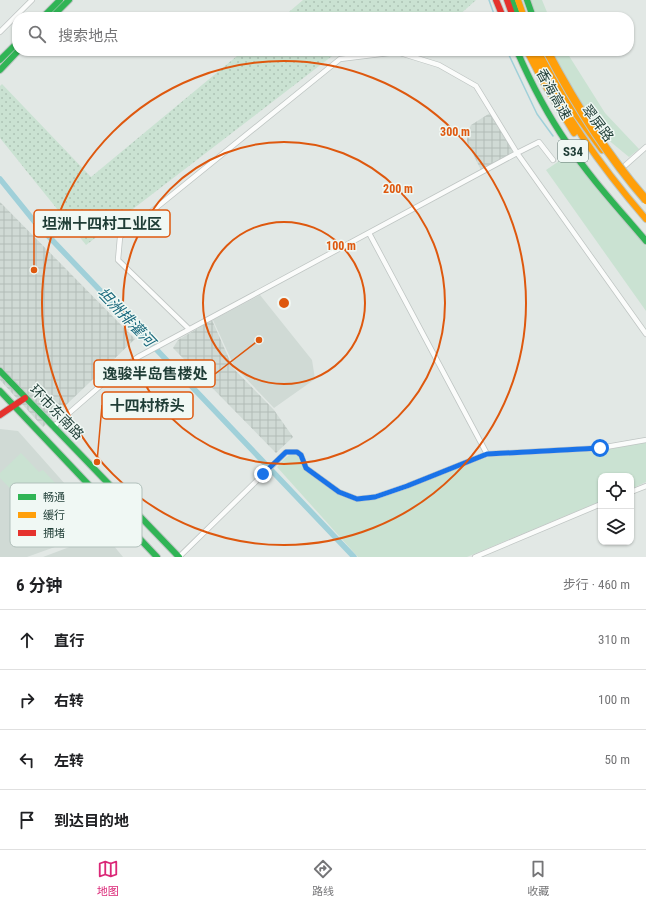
<!DOCTYPE html>
<html lang="zh">
<meta charset="utf-8">
<style>
body{margin:0;font-family:"Roboto Condensed","Noto Sans SC",sans-serif;background:#f2f2f2;color:#202124}
.controls{position:absolute;right:12px;bottom:12px;display:grid;overflow:hidden;border-radius:8px;box-shadow:0 1px 3px #0004}
.controls button{width:36px;height:36px;display:grid;place-items:center;padding:0;border:0;border-bottom:1px solid #e0e0e0;background:#fff;color:#202124;font:20px sans-serif}
.stop{position:absolute;width:12px;height:12px;margin:-9px;border:3px solid #1a73e8;border-radius:50%;background:#fff}
.stop.end{background:#1a73e8;border-color:#fff;box-shadow:0 1px 4px #0008}
.list{margin:0;padding:0;list-style:none}
h2{display:flex;justify-content:space-between;align-items:center;height:52px;margin:0;padding:0 16px;font-size:17px}
h2 small{font-size:13px;font-weight:400;color:#757577}
.list li{display:grid;grid-template-columns:26px 1fr auto;gap:12px;align-items:center;box-sizing:border-box;height:60px;padding:0 16px;border-top:1px solid #e0e0e0}
.list b{display:block;font-size:15px;white-space:nowrap}
.list em{font-size:13px;font-style:normal;color:#757577}
.icon{flex:none;width:22px;height:22px;fill:none;stroke:currentColor;stroke-width:2;stroke-linecap:round;stroke-linejoin:round}
.map{position:relative;flex:none;width:646px;height:557px;overflow:hidden}
.search{position:absolute;background:#fff;box-shadow:0 1px 3px #0004;left:12px;right:12px;top:12px;height:44px;display:flex;align-items:center;gap:10px;box-sizing:border-box;padding:0 14px;border-radius:16px;color:#757577;font-size:15px}
.sheet{height:292px;background:#fff}
nav{display:flex;justify-content:space-around;align-items:center;box-sizing:border-box;height:56px;border-top:1px solid #e0e0e0;background:#fff;font-size:11px;color:#757577}
nav a{display:grid;justify-items:center;gap:2px}
nav .on{color:#db2777}
.map>svg:first-child{display:block}
</style>
<div class="map">
<svg width="646" height="557" viewBox="0 0 646 557">
<defs>
<pattern id="industrial-grid" width="8" height="8" patternUnits="userSpaceOnUse"><rect width="8" height="8" fill="#d0dad5"/><path d="M0 4h8M4 0v8" fill="none" stroke="#b2bcb7"/></pattern>
<pattern id="park-dots" width="8" height="8" patternUnits="userSpaceOnUse"><rect width="8" height="8" fill="#cae2d2"/><path d="M2 2h.1M6 6h.1" fill="none" stroke="#adc3b5" stroke-width="1.8" stroke-linecap="round"/></pattern>
</defs>
<rect width="100%" height="100%" fill="#e2e8e5"/>
<path fill="#d0dad5" d="M260,295L312,360L315,379L274,408L234,366L213,320Z
M0,429L18,431L105,529L27,557H0Z
M104,534L123,557H43Z"/>
<path fill="url(#industrial-grid)" d="M490,113L516,152L481,170L467,142V134L471,125Z
M0,202L135,339L43,427L0,380Z
M212,320L233,368L274,410L293,437L276,453L173,348L178,340Z"/>
<path fill="#cae2d2" d="M525,0H542L549,17H532Z
M546,51H566L605,113L639,149L629,157L584,120Z
M568,155H572L646,246V311L546,170Z
M646,442V482L631,489V476H601V501L467,557H358L277,467C282,462 288,452 296,455C301,457 301,464 304,468C308,473 316,477 321,481C342,496 349,502 375,499L488,457L600,451Z
M21,453L39,472L43,470L97,528L70,544L60,540L0,478V473Z"/>
<path fill="url(#park-dots)" d="M303,0H476L457,17H283Z
M243,51H348L336,53L86,245L0,138V86L2,84L91,177Z"/>
<g fill="none" stroke-linecap="round" stroke-linejoin="round">
<path stroke="#a0d0d9" stroke-width="1.5" d="M489,0L495,17
M507,51L537,114L553,136"/>
<path stroke="#a0d0d9" stroke-width="5.5" d="M0,179L34,221L354,557"/>
<defs>
<path id="street" d="M0,32L32,0
M620,170L646,147
M369,233L487,454
M189,329L118,260L120,237L340,59L397,52L439,65L476,86L517,153L646,334
M53,427L115,373L138,357L517,153L539,142L553,160
M631,492L646,486
M179,557L286,452H297L301,455L306,468L339,492L357,499L375,497L407,486L487,454L600,448L646,440
M475,557L601,504"/>
<path id="fast" d="M512,0L518,17
M527,0L533,17
M43,17L60,0
M52,17L69,0
M517,51C531,83 547,114 567,143C590,178 619,209 646,241
M0,60L17,43
M0,70L18,51
M0,371L179,557
M0,391L157,557"/>
<path id="slow" d="M518,0L524,17
M527,51L542,80L574,133
M532,51C563,113 601,167 646,219
M538,51L567,102L602,150"/>
<path id="jam" d="M496,0L503,17
M507,0L513,17
M0,415L25,398"/>
</defs>
<use href="#street" stroke="#bfc5c3" stroke-width="6"/>
<use href="#fast" stroke="#bec6c3" stroke-width="8"/>
<use href="#slow" stroke="#bec6c3" stroke-width="8"/>
<use href="#jam" stroke="#bec6c3" stroke-width="8"/>
<use href="#street" stroke="#fbfcfb" stroke-width="4.5"/>
<use href="#fast" stroke="#30b455" stroke-width="6"/>
<use href="#slow" stroke="#ff9f0a" stroke-width="6"/>
<use href="#jam" stroke="#e5322d" stroke-width="6"/>
<defs>
<path id="slow-bridge" d="M547,51C575,104 606,154 646,200"/>
</defs>
<use href="#slow-bridge" stroke="#bbc5c2" stroke-width="10" stroke-linecap="butt"/>
<use href="#slow-bridge" stroke="#ff9f0a" stroke-width="8"/>
</g>
<g fill="none" stroke-linecap="round" stroke-linejoin="round">
<path stroke="#1a73e8" stroke-width="5" d="M263,474L286,452H297L301,455L306,468L339,492L357,499L375,497L407,486L487,454L600,448"/>
</g>
<g fill="none" stroke="#de580e" stroke-width="2">
<circle cx="284" cy="303" r="81"/>
<circle cx="284" cy="303" r="161"/>
<circle cx="284" cy="303" r="242"/>
</g>
<g text-anchor="middle" stroke-width="3" stroke-linejoin="round" paint-order="stroke">
<rect fill="#f0f8f4" stroke="#5e756f" stroke-width="1" x="558" y="140" width="30" height="22" rx="3"/>
<g font-size="13" font-weight="bold" fill="#1f3d36">
<text x="573" y="156">S34</text>
</g>
<g font-size="14" fill="#1f3d36" stroke="#f0f8f4">
<text transform="translate(554 94) rotate(61)" y="5">香海高速</text>
<text transform="translate(598 123) rotate(53)" y="5">翠屏路</text>
<text transform="translate(57 412) rotate(46)" y="5">环市东南路</text>
</g>
<g font-size="15" font-style="italic" fill="#17677b" stroke="#f0f8f4">
<text transform="translate(126 317) rotate(46)" y="5">坦洲排灌河</text>
</g>
</g>
<rect x="10" y="483" width="132" height="64" rx="6" fill="#f0f8f4" stroke="#b1c0bb" stroke-width="1"/>
<rect x="18" y="494" width="18" height="6" fill="#30b455"/>
<rect x="18" y="512" width="18" height="6" fill="#ff9f0a"/>
<rect x="18" y="530" width="18" height="6" fill="#e5322d"/>
<g font-size="11" fill="#1f3d36">
<text x="43" y="501">畅通</text>
<text x="43" y="519">缓行</text>
<text x="43" y="537">拥堵</text>
</g>
<circle cx="284" cy="303" r="6" fill="#de580e" stroke="#f0f8f4" stroke-width="2"/>
<g font-size="12" text-anchor="middle" font-weight="bold" fill="#de580e" stroke="#f0f8f4" stroke-width="3" stroke-linejoin="round" paint-order="stroke">
<text x="455" y="136">300 m</text>
<text x="398" y="193">200 m</text>
<text x="341" y="250">100 m</text>
</g>
<path fill="none" stroke="#de580e" stroke-width="1.5" d="M34 270L34 223M259 340L215 374M97 462L102 405"/>
<g fill="#de580e" stroke="#f0f8f4" stroke-width="1.5">
<circle cx="34" cy="270" r="4"/>
<circle cx="259" cy="340" r="4"/>
<circle cx="97" cy="462" r="4"/>
</g>
<g fill="#f0f8f4" stroke="#de580e" stroke-width="1.5">
<rect x="34" y="210" width="136" height="27" rx="4"/>
<rect x="94" y="360" width="121" height="27" rx="4"/>
<rect x="102" y="392" width="91" height="27" rx="4"/>
</g>
<g font-size="15" text-anchor="middle" font-weight="bold" fill="#1f3d36">
<text x="102" y="229">坦洲十四村工业区</text>
<text x="155" y="379">逸骏半岛售楼处</text>
<text x="147" y="411">十四村桥头</text>
</g>
</svg>
<div class="controls">
<button><svg class="icon" aria-label="locate" viewBox="0 0 24 24"><circle cx="12" cy="12" r="6"/><path d="M12 2v4M12 18v4M2 12h4M18 12h4"/></svg></button>
<button><svg class="icon" aria-label="layers" viewBox="0 0 24 24"><path d="M12 4l9 5-9 5-9-5zM3 14l9 5 9-5"/></svg></button>
</div>
<div class="stop" style="left:600px;top:448px"></div>
<div class="stop end" style="left:263px;top:474px"></div>
<div class="search"><svg class="icon" aria-label="search" viewBox="0 0 24 24"><circle cx="10" cy="10" r="6"/><path d="M15 15l6 6"/></svg>搜索地点</div>
</div>
<section class="sheet">
<h2>6 分钟<small>步行 · 460 m</small></h2>
<ul class="list">
<li><svg class="icon" aria-label="ahead" viewBox="0 0 24 24"><path d="M12 20V5M6 11l6-6 6 6"/></svg><div><b>直行</b></div><em>310 m</em></li>
<li><svg class="icon" aria-label="right" viewBox="0 0 24 24"><path d="M7 20v-9h11M14 6l5 5-5 5"/></svg><div><b>右转</b></div><em>100 m</em></li>
<li><svg class="icon" aria-label="left" viewBox="0 0 24 24"><path d="M17 20v-9H6M10 6l-5 5 5 5"/></svg><div><b>左转</b></div><em>50 m</em></li>
<li><svg class="icon" aria-label="arrive" viewBox="0 0 24 24"><path d="M6 21V4h12l-3 4 3 4H6"/></svg><div><b>到达目的地</b></div></li>
</ul>
</section>
<nav>
<a class="on"><svg class="icon" aria-label="map" viewBox="0 0 24 24"><path d="M3 6l6-2 6 2 6-2v14l-6 2-6-2-6 2zM9 4v14M15 6v14"/></svg>地图</a>
<a><svg class="icon" aria-label="directions" viewBox="0 0 24 24"><path d="M12 3l9 9-9 9-9-9zM9 14v-3h6M13 9l2 2-2 2"/></svg>路线</a>
<a><svg class="icon" aria-label="saved" viewBox="0 0 24 24"><path d="M7 4h10v16l-5-4-5 4z"/></svg>收藏</a>
</nav>
